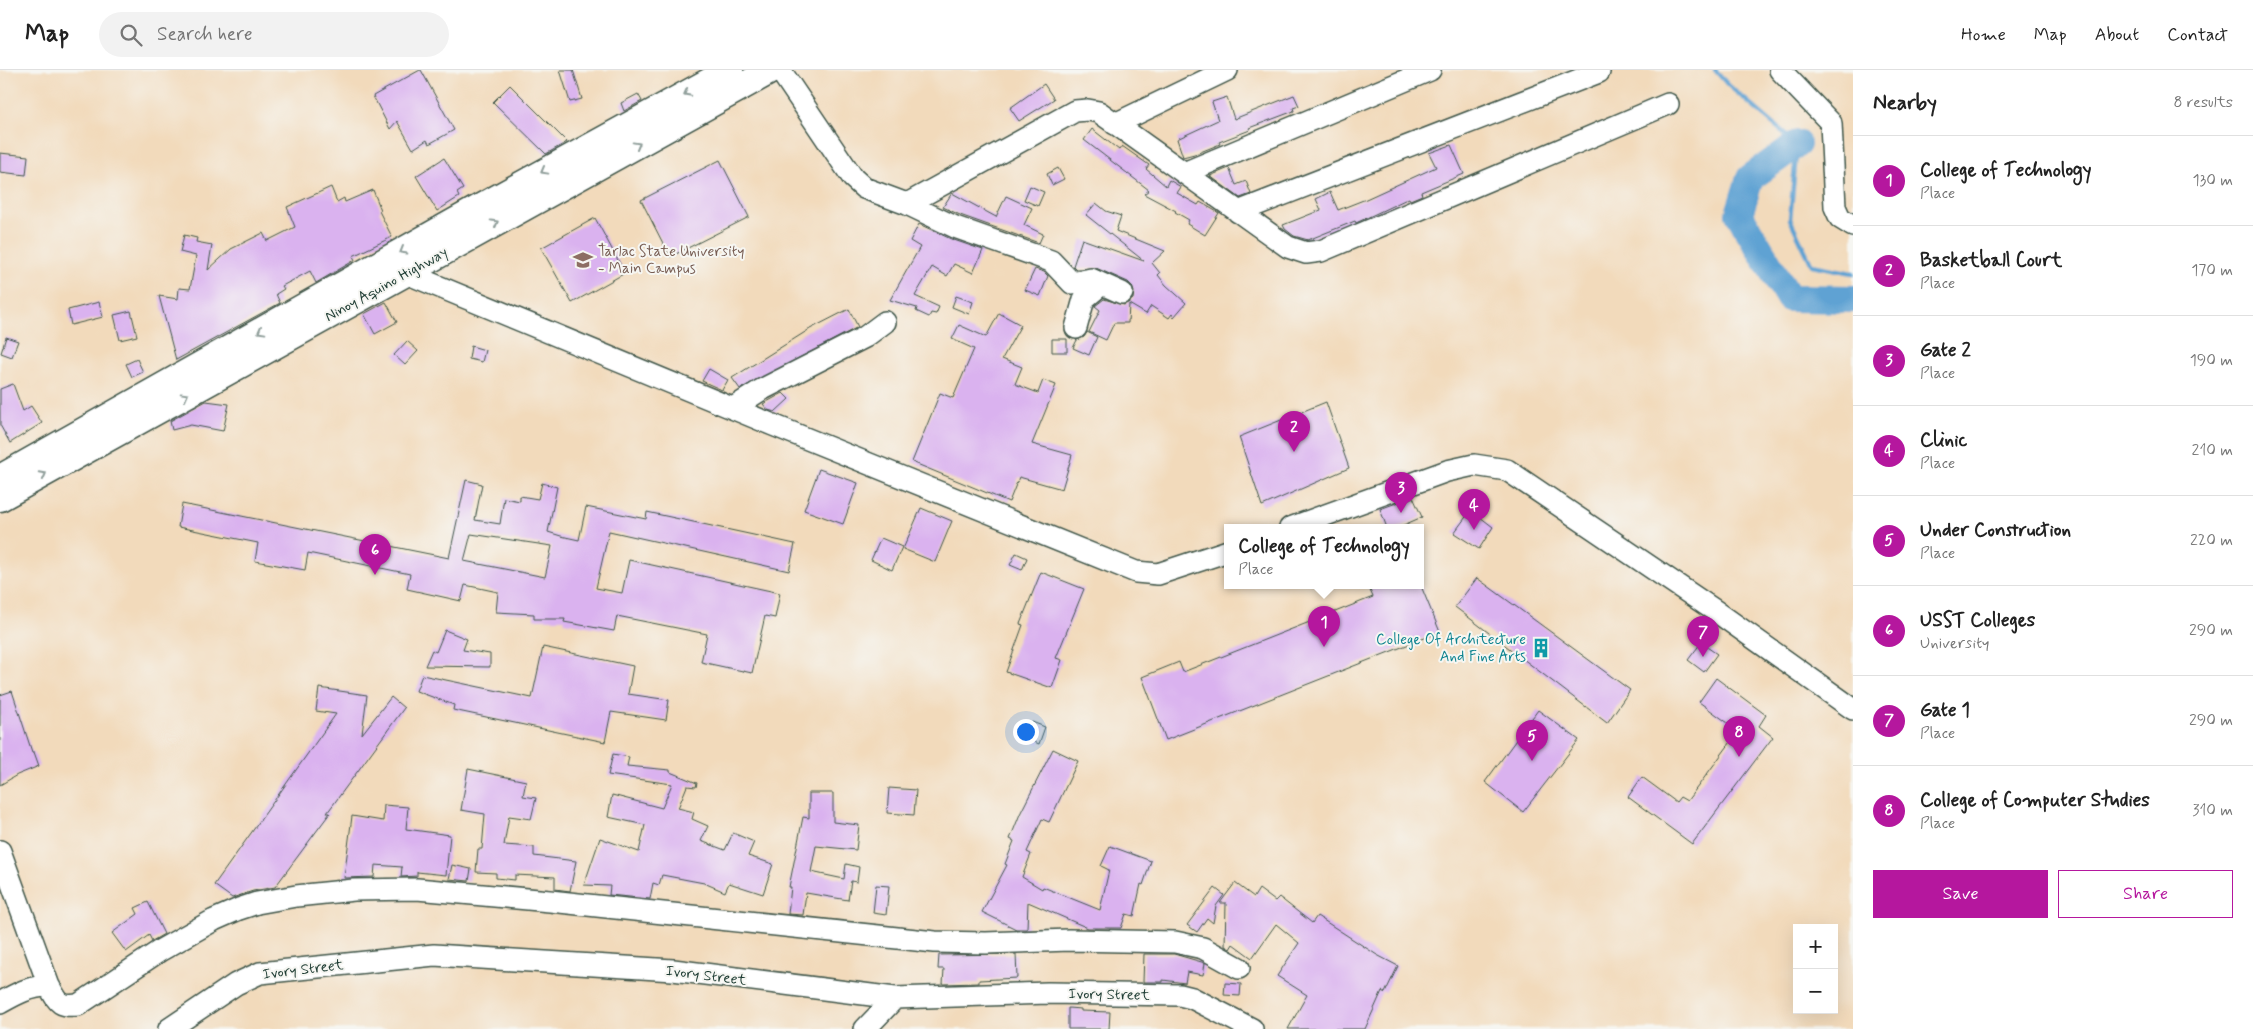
<!DOCTYPE html>
<meta charset="utf-8">
<style>
body{margin:0;font-family:Mynerve,sans-serif;background:#f2f2f2;color:#222}
.controls{position:absolute;right:15px;bottom:15px;display:grid;overflow:hidden;border-radius:0px;box-shadow:0 5px 20px #0002}
.controls button{width:45px;height:45px;display:grid;place-items:center;padding:0;border:0;border-bottom:1px solid #e0e0e0;background:#fff;color:#222;font:25px sans-serif}
.you{position:absolute;left:1025px;top:661px;width:18px;height:18px;margin:-12px;border:4px solid #fff;border-radius:50%;background:#1a73e8;box-shadow:0 0 0 8px #1a73e833}
.badge{display:grid;place-items:center;width:32px;height:32px;border-radius:50%;background:#b5179e;color:#fff;font-size:16px;font-weight:700}
.pin{position:absolute;translate:-50% -41px;filter:drop-shadow(0 1px 2px #0008)}
.pin::after{content:'';position:absolute;top:26px;width:18px;height:15px;background:inherit;clip-path:polygon(0 0,100% 0,50% 100%)}
.popup{position:absolute;left:1224px;top:454px;width:200px;height:65px;box-sizing:border-box;display:grid;place-content:center;border-radius:0px;background:#fff;filter:drop-shadow(0 1px 4px #0005);font-size:16px;white-space:nowrap;color:#767676}
.popup b{font-size:19px;color:#222}
.popup::after{content:'';position:absolute;left:50%;top:100%;margin-left:-10px;border:10px solid transparent;border-top-color:#fff}
.list{margin:0;padding:0;list-style:none}
h2{display:flex;justify-content:space-between;align-items:center;height:65px;margin:0;padding:0 20px;font-size:21px}
h2 small{font-size:16px;font-weight:400;color:#767676}
.list li{display:grid;grid-template-columns:32px 1fr auto;gap:15px;align-items:center;box-sizing:border-box;height:90px;padding:0 20px;border-top:1px solid #e0e0e0}
.list b{display:block;font-size:19px;white-space:nowrap}
.list p{margin:0;font-size:16px;white-space:nowrap;color:#767676}
.list em{font-size:16px;font-style:normal;color:#767676}
.actions{display:flex;gap:10px;padding:15px 20px}
.actions a{flex:1;padding:11px 0;border:1px solid #b5179e;border-radius:0px;text-align:center;font-size:18px;color:#b5179e}
.actions .main{background:#b5179e;color:#fff}
.icon{flex:none;width:28px;height:28px;fill:none;stroke:currentColor;stroke-width:2;stroke-linecap:round;stroke-linejoin:round}
.map{position:relative;flex:none;width:1853px;height:959px;overflow:hidden}
header{display:flex;align-items:center;gap:30px;box-sizing:border-box;height:70px;padding:0 25px;background:#fff;border-bottom:1px solid #e0e0e0}
header strong{font-size:24px}
nav{display:flex;gap:28px;margin-inline-start:auto;font-size:18px}
.search{width:350px;height:45px;background:#f2f2f2;display:flex;align-items:center;gap:12px;box-sizing:border-box;padding:0 18px;border-radius:28px;color:#767676;font-size:19px}
main{display:flex}
aside{flex:1;background:#fff}
.map>svg:first-child{display:block}
</style>
<header>
<strong>Map</strong>
<div class="search"><svg class="icon" aria-label="search" viewBox="0 0 24 24"><circle cx="10" cy="10" r="6"/><path d="M15 15l6 6"/></svg>Search here</div>
<nav><a>Home</a><a>Map</a><a>About</a><a>Contact</a></nav>
</header>
<main>
<div class="map">
<svg width="1853" height="959" viewBox="0 0 1853 959">
<rect width="100%" height="100%" fill="#f6f6f2"/>
<filter id="ink" filterUnits="userSpaceOnUse"><feTurbulence type="fractalNoise" baseFrequency=".02" numOctaves="2"/><feDisplacementMap in="SourceGraphic" scale="10" xChannelSelector="R" yChannelSelector="G"/><feConvolveMatrix kernelMatrix="1 2 1 2 8 2 1 2 1" color-interpolation-filters="sRGB"/></filter>
<filter id="wash" filterUnits="userSpaceOnUse"><feTurbulence type="fractalNoise" baseFrequency=".0096" numOctaves="4" result="noise"/><feDisplacementMap in="SourceGraphic" scale="20" xChannelSelector="R" yChannelSelector="G"/><feGaussianBlur stdDeviation="1.12" result="paint"/><feColorMatrix in="noise" values="0 0 0 0 0 0 0 0 0 0 0 0 0 0 0 0 0 1.4 0 .05"/><feComposite in="paint" operator="in"/></filter>
<g filter="url(#wash)">
<rect width="100%" height="100%" fill="#f2dabb"/>
<g fill="none" stroke-linecap="round" stroke-linejoin="round">
<path stroke="#5fa2d3" stroke-width="4.5" d="M1715,0L1728,15L1797,74L1790,149L1812,195L1853,203"/>
<path stroke="#5fa2d3" stroke-width="28" d="M1797,74L1750,108L1739,144L1789,228L1853,229"/>
</g>
<g id="blocks">
<path fill="#dab2ef" fill-rule="evenodd" d="M420,0H421L454,60L429,74L427,70L413,79L397,51L390,59L373,26Z
M560,0H573L582,29L570,32Z
M1044,14L1054,29L1019,51L1010,38Z
M510,15L567,72L546,84L493,32Z
M638,24L642,31L624,41L621,33Z
M1294,25L1299,36L1293,38L1294,41L1249,58L1250,60L1219,72L1220,74L1198,83L1183,87L1177,69L1218,50L1212,32L1227,27L1234,49Z
M1092,59L1119,80L1122,76L1149,95L1146,99L1166,116L1169,110L1181,117L1177,123L1198,135L1200,132L1219,143L1205,165L1187,154L1189,150L1175,142L1176,141L1144,124L1149,120L1084,70Z
M1451,75L1464,104L1421,122L1422,125L1410,130L1409,128L1356,153L1355,151L1308,170L1294,166L1285,159L1283,155L1321,140L1316,129L1330,122L1338,140L1366,129L1436,97L1429,83Z
M0,83L28,86L26,105L0,102Z
M444,88L463,119L457,123L459,127L437,141L416,106Z
M720,90L749,147L670,187L641,130Z
M1058,98L1064,109L1052,115L1047,104Z
M1229,98L1236,115L1246,111L1251,124L1240,128L1210,106Z
M1030,116L1044,122L1038,136L1024,130Z
M331,117L337,132L344,128L345,132L373,120L381,140L379,141L392,167L353,186L355,190L316,213L310,201L282,216L284,219L276,224L280,233L176,290L159,226L178,229L179,218L190,219L196,186L180,182L184,165L197,168L196,172L212,175L208,200L231,179L263,163L267,171L295,157L287,137Z
M952,123L996,147L1006,126L1032,138L1024,155L1043,164L1039,173L960,145L943,137Z
M1096,133L1106,141L1121,146L1116,161L1165,181L1152,193L1160,203L1158,205L1166,215L1186,233L1174,247L1172,244L1169,248L1151,236L1146,244L1129,234L1128,253H1114L1106,270L1089,262L1100,240L1095,236L1104,229L1124,235L1133,229L1134,222L1132,216L1128,212L1096,198L1076,199L1073,196L1082,169L1144,191L1086,145Z
M595,148L625,203L572,233L541,178Z
M919,154L951,169L983,180L973,203L954,194L947,206L932,197L915,226L939,237L936,244L931,243L929,247L916,241L917,238L890,230L920,177L910,171Z
M1035,199L1044,202L1048,206L1040,226L1025,220Z
M956,226L973,232L969,244L952,237Z
M99,232L103,247L71,255L68,240Z
M386,232L397,252L375,264L364,244Z
M849,239L858,257L740,319L732,308L810,259Z
M131,241L137,266L120,270L114,245Z
M999,243L1021,255L1002,289L1022,297L1015,314L1038,323L1043,310L1056,315L1032,374L1072,385L1062,419L1019,407L1009,432L912,392L940,323L953,328L974,279L952,269L959,255L986,267Z
M1087,262L1097,267L1089,285L1073,278L1077,270L1084,267Z
M6,267L18,271L12,287L1,283Z
M1052,269H1067V282H1052Z
M407,271L418,281L405,295L394,285Z
M471,276L485,280L482,292L469,289Z
M137,289L143,302L132,307L126,294Z
M709,299L728,310L722,320L702,311Z
M13,314L23,341L31,336L42,353L10,373L0,355V319Z
M783,323L789,329L775,342L768,340L763,334Z
M206,331L229,334L223,361L191,355L172,360L170,351Z
M1326,332L1349,398L1262,436L1239,367Z
M819,399L858,413L843,454L804,440Z
M466,410L482,414L475,450L500,454L504,428L520,431V426L538,429L542,413L557,417L548,462L561,466L579,470L586,437L646,449L647,442L795,474L789,501L609,461L596,518L622,523L629,490L780,523L775,548L765,546L752,603L701,592L707,564L617,546L614,561L564,552L565,549H534V544L496,542L498,522L465,515L461,531L407,519L410,504L308,483L305,500L255,491L258,473L178,457L182,434L449,488ZM471,464L552,476L545,507L464,491Z
M1413,427L1422,447L1397,458H1387L1380,439Z
M921,438L952,451L935,492L903,479Z
M1471,440L1493,457L1479,479L1454,463Z
M881,468L902,477L892,500L871,490Z
M1016,483L1027,488L1022,500L1010,495Z
M1041,502L1084,519L1056,588L1062,590L1052,618L1006,602L1023,555L1020,554Z
M1477,508L1630,620L1607,653L1455,537Z
M1368,516H1421L1440,562L1166,670L1142,607L1179,592L1183,602L1373,527Z
M445,560L467,569L463,580L490,584V597L425,596L432,580L436,582Z
M1701,573L1717,584L1704,602L1688,590Z
M543,577L633,596L628,624L669,630L666,650L611,642L605,672L453,640L454,635L416,621L422,605L532,628Z
M1716,608L1766,645L1759,656L1773,667L1692,774L1628,727L1642,707L1676,732L1680,727L1687,731L1739,661L1699,632Z
M319,618L367,625L362,664L391,627L404,638L327,743H330L275,817L253,821L232,828L214,815L336,644L316,641Z
M12,621L32,682H34L39,696L17,705L0,715V625Z
M1538,640L1579,670L1523,742L1485,712Z
M1032,652L1045,657L1039,674L1025,668Z
M1053,679L1078,691L1049,752L1042,749L1027,782L1031,784L1022,807L1042,819L1043,817L1100,840L1109,800L1101,796L1110,776L1151,791L1143,815L1141,814L1134,846L1126,844L1121,858H1088L1028,832L1027,859H1016L982,842L1007,795L1005,794L1014,771L1010,769L1020,744Z
M613,684L629,687L627,696L670,700V702L697,713L696,717L687,716L678,738L694,742L692,749L708,756L701,771L725,780L733,763L754,772L748,786L773,794L763,824L729,813L725,822L704,813L662,805L659,815L653,813L650,829L609,825L610,816L584,815L600,768L639,782L645,755L608,747L612,725L662,738L672,714L608,705Z
M468,699L526,711L523,726L536,728L531,749L509,746L504,775L534,777V786L576,791L570,821L555,819V807L515,805V810L496,808V803L476,802L478,779H482L485,744L461,740Z
M889,718L916,720L914,745L887,743Z
M809,723H833V752L859,755L856,780L816,776L811,802L844,809L846,794L859,797L857,812L851,811L848,830L806,823L803,845L788,844L791,817H789L803,747L809,748Z
M384,735L408,737L406,759L450,765L446,805L417,802V806L401,807L402,797L375,795L374,807L344,808L352,746L383,751Z
M452,795L471,799L469,811L449,809Z
M1235,813L1254,827L1259,819L1275,831L1279,827L1312,853L1317,846L1377,885L1398,896L1385,923L1382,921L1365,959H1288L1307,925L1277,906L1299,873L1276,854L1252,888L1233,874L1230,879L1225,876L1226,833H1220Z
M876,815L889,816L886,845L873,843Z
M1215,818L1224,825L1216,836L1213,853L1207,848L1197,862L1187,855Z
M148,832L164,864L152,871L149,865L126,882L112,863L138,844L135,838Z
M1016,884L1017,908L979,910V913L943,914L944,899H938L939,885Z
M1144,884H1174L1205,893L1203,905L1187,902L1185,913L1163,910V912H1143Z
M1225,913L1241,914L1240,926L1224,925Z
M1068,938L1081,939V941L1110,942L1109,959H1068Z"/>
</g>
</g>
<g filter="url(#ink)">
<use href="#blocks" fill-opacity="0" stroke="#3f5548" stroke-width="1"/>
<g fill="none" stroke-linecap="round" stroke-linejoin="round">
<defs>
<path id="minor" d="M780,0L853,108L864,118L907,134L955,157L1051,191L1072,213L1091,209L1122,223
M1780,0L1831,53L1835,137L1840,148L1853,156
M1115,54L1227,0
M1184,103L1430,0
M907,134L1075,41L1088,40L1099,42L1288,177L1306,183L1321,181L1668,34
M1238,142L1599,2
M406,203L773,355L1136,502L1158,504L1228,481
M1076,258L1084,229L1102,214
M733,338L761,320L865,267L885,252
M1290,458L1447,401L1474,395L1507,400L1717,542L1853,639
M0,781L49,916C58,932 59,937 78,935L161,880L214,850L239,839L257,833L296,826L354,820L417,819L550,831L935,872L986,873L1069,870L1175,872L1203,878L1239,898
M0,933C16,924 30,916 49,916
M169,959L236,914L260,903L434,885L673,900L895,928L1048,923L1180,925L1192,928L1252,959
M865,959L895,928"/>
<path id="major" d="M0,408L477,139L730,0
M0,428L772,0"/>
</defs>
<use href="#minor" stroke="#3f5548" stroke-width="24"/>
<use href="#major" stroke="#3f5548" stroke-width="29"/>
<use href="#minor" stroke="#fff" stroke-width="21"/>
<use href="#major" stroke="#fff" stroke-width="26"/>
</g>
<defs><path id="oneway-chevron" d="M-2-3.5L2.5 0L-2 3.5" fill="none" stroke-width="1.6" stroke-linecap="round" stroke-linejoin="round" transform="scale(1.25)"/></defs>
<g stroke="#8f9e9a">
<use href="#oneway-chevron" transform="translate(687 23) rotate(152)"/>
<use href="#oneway-chevron" transform="translate(637 75) rotate(-29)"/>
<use href="#oneway-chevron" transform="translate(544 101) rotate(151)"/>
<use href="#oneway-chevron" transform="translate(495 153) rotate(-29)"/>
<use href="#oneway-chevron" transform="translate(403 181) rotate(150)"/>
<use href="#oneway-chevron" transform="translate(261 261) rotate(151)"/>
<use href="#oneway-chevron" transform="translate(185 326) rotate(-29)"/>
<use href="#oneway-chevron" transform="translate(43 405) rotate(-28)"/>
</g>
</g>
<defs>
<symbol id="university-bare" viewBox="-9 -9 18 18"><path d="M0-5L7-2L0 1L-7-2ZM-4 1L0 2.5L4 1V4Q0 6-4 4Z" fill="#8d6e63" stroke="#f6f6f2" stroke-width="2.5" paint-order="stroke"/></symbol>
<symbol id="building-bare" viewBox="-9 -9 18 18"><path d="M-4-6H4V6H1V3H-1V6H-4ZM-2.5-4.3h1.7v1.8h-1.7ZM.8-4.3h1.7v1.8H.8ZM-2.5-1h1.7V.8h-1.7ZM.8-1h1.7V.8H.8Z" fill="#0f9aa8" stroke="#f6f6f2" stroke-width="2.5" paint-order="stroke"/></symbol>
</defs>
<g fill-rule="evenodd">
<use href="#university-bare" x="569" y="176" width="28" height="28"/>
<use href="#building-bare" x="1527" y="564" width="28" height="28"/>
</g>
<g text-anchor="middle" stroke-width="4" stroke-linejoin="round" paint-order="stroke">
<g font-size="15" fill="#785e54" stroke="#f6f6f2" text-anchor="start">
<text x="598" y="186">Tarlac State University<tspan x="598" dy="17">- Main Campus</tspan></text>
</g>
<g font-size="15" fill="#1f3d34" stroke="#f6f6f2">
<text transform="translate(386 214) rotate(-29)" y="5">Ninoy Aquino Highway</text>
<text transform="translate(303 899) rotate(-7)" y="5">Ivory Street</text>
<text transform="translate(706 905) rotate(7)" y="5">Ivory Street</text>
<text transform="translate(1109 924) rotate(1)" y="5">Ivory Street</text>
</g>
<g font-size="15" fill="#0d838f" stroke="#f6f6f2" text-anchor="end">
<text x="1526" y="574">College Of Architecture<tspan x="1526" dy="17">And Fine Arts</tspan></text>
</g>
</g>
</svg>
<div class="controls">
<button>+</button>
<button>−</button>
</div>
<div class="you"></div>
<div class="pin badge" style="left:1324px;top:577px">1</div>
<div class="popup"><b>College of Technology</b>Place</div>
<div class="pin badge" style="left:1294px;top:382px">2</div>
<div class="pin badge" style="left:1401px;top:443px">3</div>
<div class="pin badge" style="left:1474px;top:460px">4</div>
<div class="pin badge" style="left:1532px;top:691px">5</div>
<div class="pin badge" style="left:375px;top:505px">6</div>
<div class="pin badge" style="left:1703px;top:587px">7</div>
<div class="pin badge" style="left:1739px;top:687px">8</div>
</div>
<aside>
<h2>Nearby<small>8 results</small></h2>
<ul class="list">
<li><span class="badge">1</span><div><b>College of Technology</b><p>Place</p></div><em>130 m</em></li>
<li><span class="badge">2</span><div><b>Basketball Court</b><p>Place</p></div><em>170 m</em></li>
<li><span class="badge">3</span><div><b>Gate 2</b><p>Place</p></div><em>190 m</em></li>
<li><span class="badge">4</span><div><b>Clinic</b><p>Place</p></div><em>210 m</em></li>
<li><span class="badge">5</span><div><b>Under Construction</b><p>Place</p></div><em>220 m</em></li>
<li><span class="badge">6</span><div><b>USST Colleges</b><p>University</p></div><em>290 m</em></li>
<li><span class="badge">7</span><div><b>Gate 1</b><p>Place</p></div><em>290 m</em></li>
<li><span class="badge">8</span><div><b>College of Computer Studies</b><p>Place</p></div><em>310 m</em></li>
</ul>
<div class="actions"><a class="main">Save</a><a>Share</a></div>
</aside>
</main>
